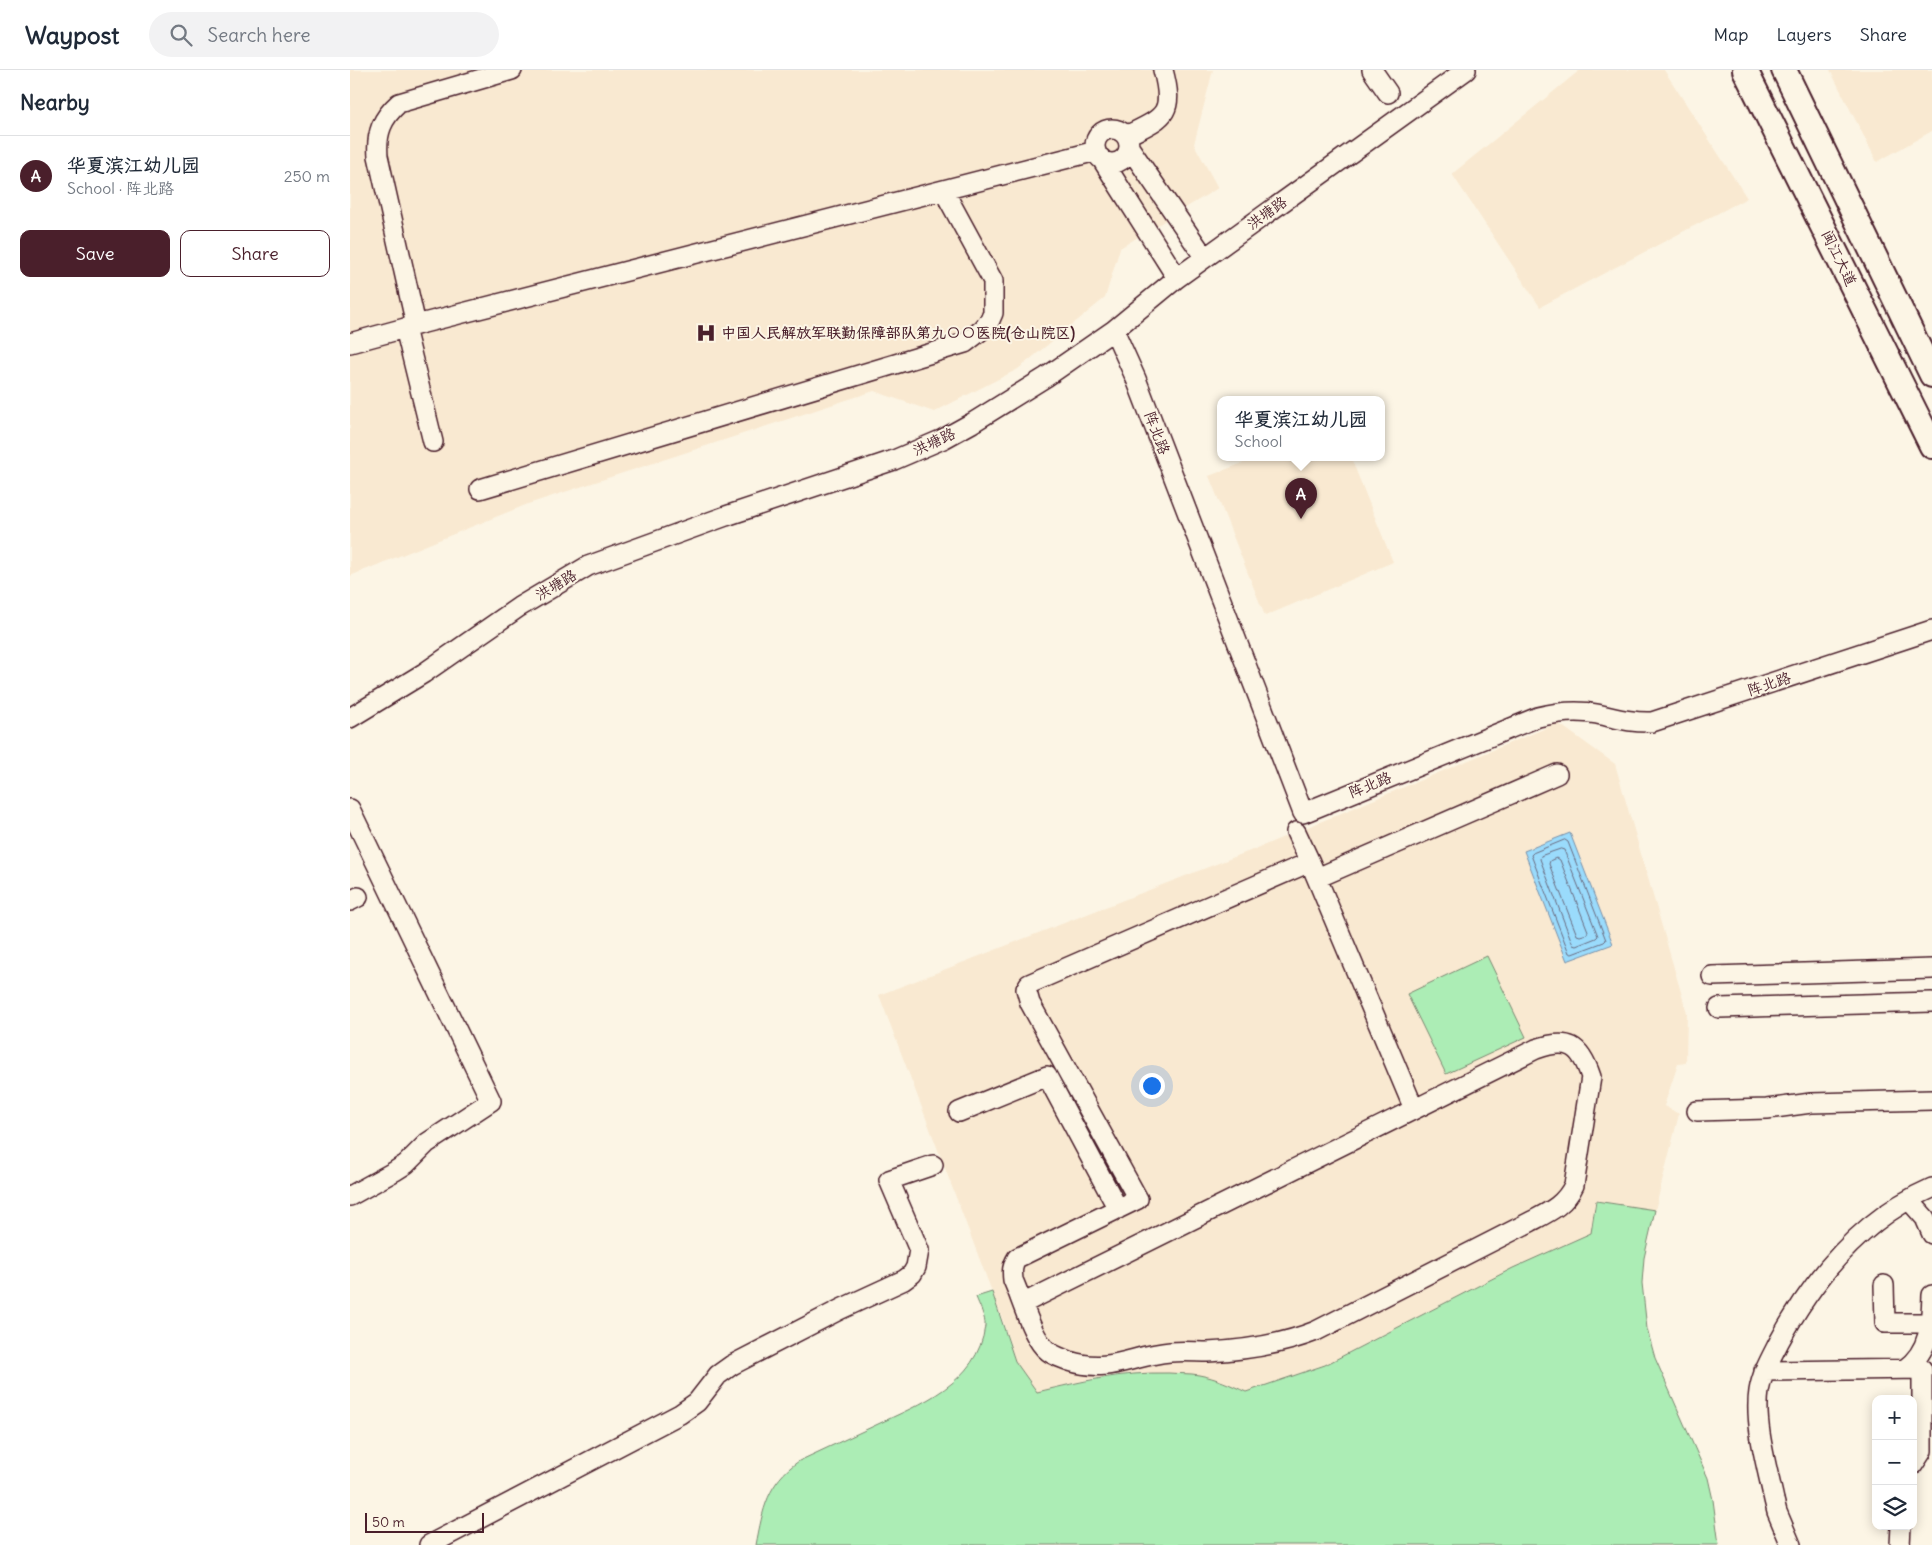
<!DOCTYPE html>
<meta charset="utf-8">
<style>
body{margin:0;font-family:Delius,"LXGW WenKai TC",sans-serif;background:#f2f2f3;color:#1f2937}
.controls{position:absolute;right:15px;bottom:15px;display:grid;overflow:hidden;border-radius:10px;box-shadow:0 2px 12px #0003}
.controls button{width:45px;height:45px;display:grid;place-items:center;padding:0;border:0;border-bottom:1px solid #e0e1e3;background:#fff;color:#1f2937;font:25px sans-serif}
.scale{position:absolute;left:15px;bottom:12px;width:119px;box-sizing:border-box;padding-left:5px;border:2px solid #4a1f2b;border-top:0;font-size:14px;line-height:18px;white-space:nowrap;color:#4a1f2b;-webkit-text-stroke:4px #fcf5e5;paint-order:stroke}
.you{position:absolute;left:801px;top:1015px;width:18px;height:18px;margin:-12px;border:4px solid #fff;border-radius:50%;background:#1a73e8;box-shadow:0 0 0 8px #1a73e833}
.badge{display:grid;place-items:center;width:32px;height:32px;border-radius:50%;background:#4a1f2b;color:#fff;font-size:16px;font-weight:700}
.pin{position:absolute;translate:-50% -41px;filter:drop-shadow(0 1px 2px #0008)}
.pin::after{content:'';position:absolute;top:26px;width:18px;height:15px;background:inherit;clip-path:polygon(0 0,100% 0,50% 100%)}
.popup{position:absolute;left:867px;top:326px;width:168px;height:65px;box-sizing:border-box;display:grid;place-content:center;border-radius:10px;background:#fff;filter:drop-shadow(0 1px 4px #0005);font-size:16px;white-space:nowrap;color:#747a83}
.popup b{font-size:19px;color:#1f2937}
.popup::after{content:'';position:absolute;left:50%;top:100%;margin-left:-10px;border:10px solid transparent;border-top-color:#fff}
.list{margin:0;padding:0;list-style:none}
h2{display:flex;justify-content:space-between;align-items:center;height:65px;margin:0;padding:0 20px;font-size:21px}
h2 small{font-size:16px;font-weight:400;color:#747a83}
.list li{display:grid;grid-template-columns:32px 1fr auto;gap:15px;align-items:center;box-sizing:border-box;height:80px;padding:0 20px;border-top:1px solid #e0e1e3}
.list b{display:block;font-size:19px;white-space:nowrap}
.list p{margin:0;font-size:16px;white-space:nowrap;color:#747a83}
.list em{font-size:16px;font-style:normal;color:#747a83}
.actions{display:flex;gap:10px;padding:15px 20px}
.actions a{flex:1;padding:11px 0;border:1px solid #4a1f2b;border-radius:10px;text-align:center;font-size:18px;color:#4a1f2b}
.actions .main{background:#4a1f2b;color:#fff}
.icon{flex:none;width:28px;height:28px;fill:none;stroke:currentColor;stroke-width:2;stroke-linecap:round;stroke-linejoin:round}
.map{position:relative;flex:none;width:1582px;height:1475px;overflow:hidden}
header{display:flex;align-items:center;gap:30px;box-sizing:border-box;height:70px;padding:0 25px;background:#fff;border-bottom:1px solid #e0e1e3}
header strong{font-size:24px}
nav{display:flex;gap:28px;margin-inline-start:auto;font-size:18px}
.search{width:350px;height:45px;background:#f2f2f3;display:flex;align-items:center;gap:12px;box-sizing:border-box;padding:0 18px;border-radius:28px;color:#747a83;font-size:19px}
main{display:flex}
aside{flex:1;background:#fff}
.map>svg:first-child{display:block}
</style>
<header>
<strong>Waypost</strong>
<div class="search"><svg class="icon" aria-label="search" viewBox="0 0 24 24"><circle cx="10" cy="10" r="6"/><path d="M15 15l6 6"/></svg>Search here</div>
<nav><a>Map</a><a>Layers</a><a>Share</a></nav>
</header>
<main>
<aside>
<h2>Nearby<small></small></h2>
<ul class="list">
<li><span class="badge">A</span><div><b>华夏滨江幼儿园</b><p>School · 阵北路</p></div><em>250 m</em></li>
</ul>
<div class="actions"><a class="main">Save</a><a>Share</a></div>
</aside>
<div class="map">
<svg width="1582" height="1475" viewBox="0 0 1582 1475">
<rect width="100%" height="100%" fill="#fcf5e5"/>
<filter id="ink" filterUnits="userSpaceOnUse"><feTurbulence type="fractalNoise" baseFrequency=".02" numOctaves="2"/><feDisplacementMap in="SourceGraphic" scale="10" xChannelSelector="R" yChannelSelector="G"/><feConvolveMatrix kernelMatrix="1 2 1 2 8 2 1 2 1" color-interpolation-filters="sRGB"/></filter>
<g filter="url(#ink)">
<path fill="#f9e9d1" d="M0,0H863L844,74L868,118L770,178L755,228L668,299L584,342L524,321L178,434L0,506Z
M1230,0H1314L1397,128L1190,237L1102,104Z
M1480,0H1582V61L1527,92Z
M906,388H1001L1043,492L915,546L859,406Z
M1208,653L1265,694L1337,943L1336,993L1328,994L1314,1036L1329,1044L1305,1140L1246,1131L1241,1163L1163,1198L975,1295L896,1322L870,1310L824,1304L799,1303L765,1305L736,1310L687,1322L665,1291L652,1248L529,925L910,777Z"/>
<path fill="#acedb5" stroke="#7b8670" d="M1137,886L1176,967L1096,1004L1057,924Z
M1246,1131L1305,1140L1294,1188L1292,1213L1297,1259L1305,1288L1358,1408L1363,1430L1369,1475H406C413,1439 417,1413 449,1391C475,1379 500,1367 526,1355C570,1334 628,1313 635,1256C636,1248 629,1235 626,1227L642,1222L665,1291L687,1322C734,1311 769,1302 819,1303C829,1304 840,1303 849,1305C866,1308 881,1315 896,1322L975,1295L1163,1198L1241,1163Z"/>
<path fill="#9adbfc" stroke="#7a90a8" d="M1220,763L1263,874L1217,891L1174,781Z"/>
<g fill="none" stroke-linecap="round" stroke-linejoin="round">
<path stroke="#6a6a7f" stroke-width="1" d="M1215,770L1218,772L1256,870L1254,872L1222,884L1219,883L1181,785L1183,783Z
M1211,779L1214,780L1248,866L1246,868L1226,876L1223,875L1190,789L1191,786Z
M1207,788L1210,790L1238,861L1237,864L1230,866L1227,865L1199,794L1200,791Z"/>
<defs>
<path id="minor" d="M1022,0L1038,23
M745 76a17 17 0 1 1 34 0a17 17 0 1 1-34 0Z
M776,66C814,47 825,45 813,0
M779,77L855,188
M751,88L827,208
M66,255L28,86C26,63 32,48 49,33L162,0
M55,258L83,372
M764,260L786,309L953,743L1188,647C1208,642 1227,640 1247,644C1266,648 1282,653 1302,652L1582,560
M0,273L66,255L746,81
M130,419L615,273L633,259L640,250L643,243V211L594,121
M0,648L74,603L169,537L238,496L376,446L544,390L593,369L622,353L696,307L764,260L827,208L1116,0
M0,739L141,1031L77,1073L56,1094L45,1101L0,1126
M946,762L960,792L1064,1039
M967,808L1207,704
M0,831L8,827
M1362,906L1582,899
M1369,938L1582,932
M1347,1041L1417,1039L1461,1033L1582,1030
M609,1042L697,1006L768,1139
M1559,1130L1575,1148L1582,1164
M1534,1215L1535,1253H1582
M674,1233L1186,979C1218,968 1230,974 1241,1007L1224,1115C1215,1135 1199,1142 1180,1152L966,1261C931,1275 896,1280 858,1282C846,1282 833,1281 820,1282C782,1285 760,1304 719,1291C712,1288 704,1286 698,1281C682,1269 672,1229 663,1210C662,1201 662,1196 667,1188L788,1129L680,933L676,919L679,914L960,792
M1555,1299C1580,1281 1581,1254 1582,1225
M1414,1301L1572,1299V1381L1563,1395
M79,1475L330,1344L347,1332L368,1305L382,1295L491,1239L554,1210L562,1204L566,1197L569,1180L539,1110L583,1095
M1441,1475L1427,1442L1424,1430C1417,1397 1404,1353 1409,1321C1412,1303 1421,1288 1429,1272C1464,1207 1513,1148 1582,1118
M1550,1475L1551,1456"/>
<path id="major" d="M1395,0L1582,376
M1434,0L1582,305"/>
</defs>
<use href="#minor" stroke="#4a1f2b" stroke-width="22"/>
<use href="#major" stroke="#4a1f2b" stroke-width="28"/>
<use href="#minor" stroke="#fcf5e5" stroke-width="19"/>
<use href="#major" stroke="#fcf5e5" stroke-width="24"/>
</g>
</g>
<defs>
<symbol id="hospital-bare" viewBox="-9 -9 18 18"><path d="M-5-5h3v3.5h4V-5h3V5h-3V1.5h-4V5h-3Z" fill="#4a1f2b" stroke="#fcf5e5" stroke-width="2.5" paint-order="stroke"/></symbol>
</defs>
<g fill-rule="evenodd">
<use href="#hospital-bare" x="342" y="249" width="28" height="28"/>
</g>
<g text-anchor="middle" stroke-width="4" stroke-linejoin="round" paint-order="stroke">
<g font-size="15" fill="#4a1f2b" stroke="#fcf5e5">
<text transform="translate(917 143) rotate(-36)" y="5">洪塘路</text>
<text transform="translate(1489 188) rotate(64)" y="5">闽江大道</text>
<text transform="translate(807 363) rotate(69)" y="5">阵北路</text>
<text transform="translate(584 372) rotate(-25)" y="5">洪塘路</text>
<text transform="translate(206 515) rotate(-31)" y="5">洪塘路</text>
<text transform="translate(1419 614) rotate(-18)" y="5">阵北路</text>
<text transform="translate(1020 715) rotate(-22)" y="5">阵北路</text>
</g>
<g font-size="15" font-weight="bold" fill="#4a1f2b" stroke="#fcf5e5" text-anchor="start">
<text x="371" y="268">中国人民解放军联勤保障部队第九〇〇医院(仓山院区)</text>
</g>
</g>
</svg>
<div class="controls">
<button>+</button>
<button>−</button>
<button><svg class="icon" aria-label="layers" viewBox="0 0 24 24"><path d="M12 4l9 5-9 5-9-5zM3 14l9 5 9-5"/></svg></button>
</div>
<div class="scale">50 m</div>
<div class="you"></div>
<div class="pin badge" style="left:951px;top:449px">A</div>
<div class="popup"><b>华夏滨江幼儿园</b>School</div>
</div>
</main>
